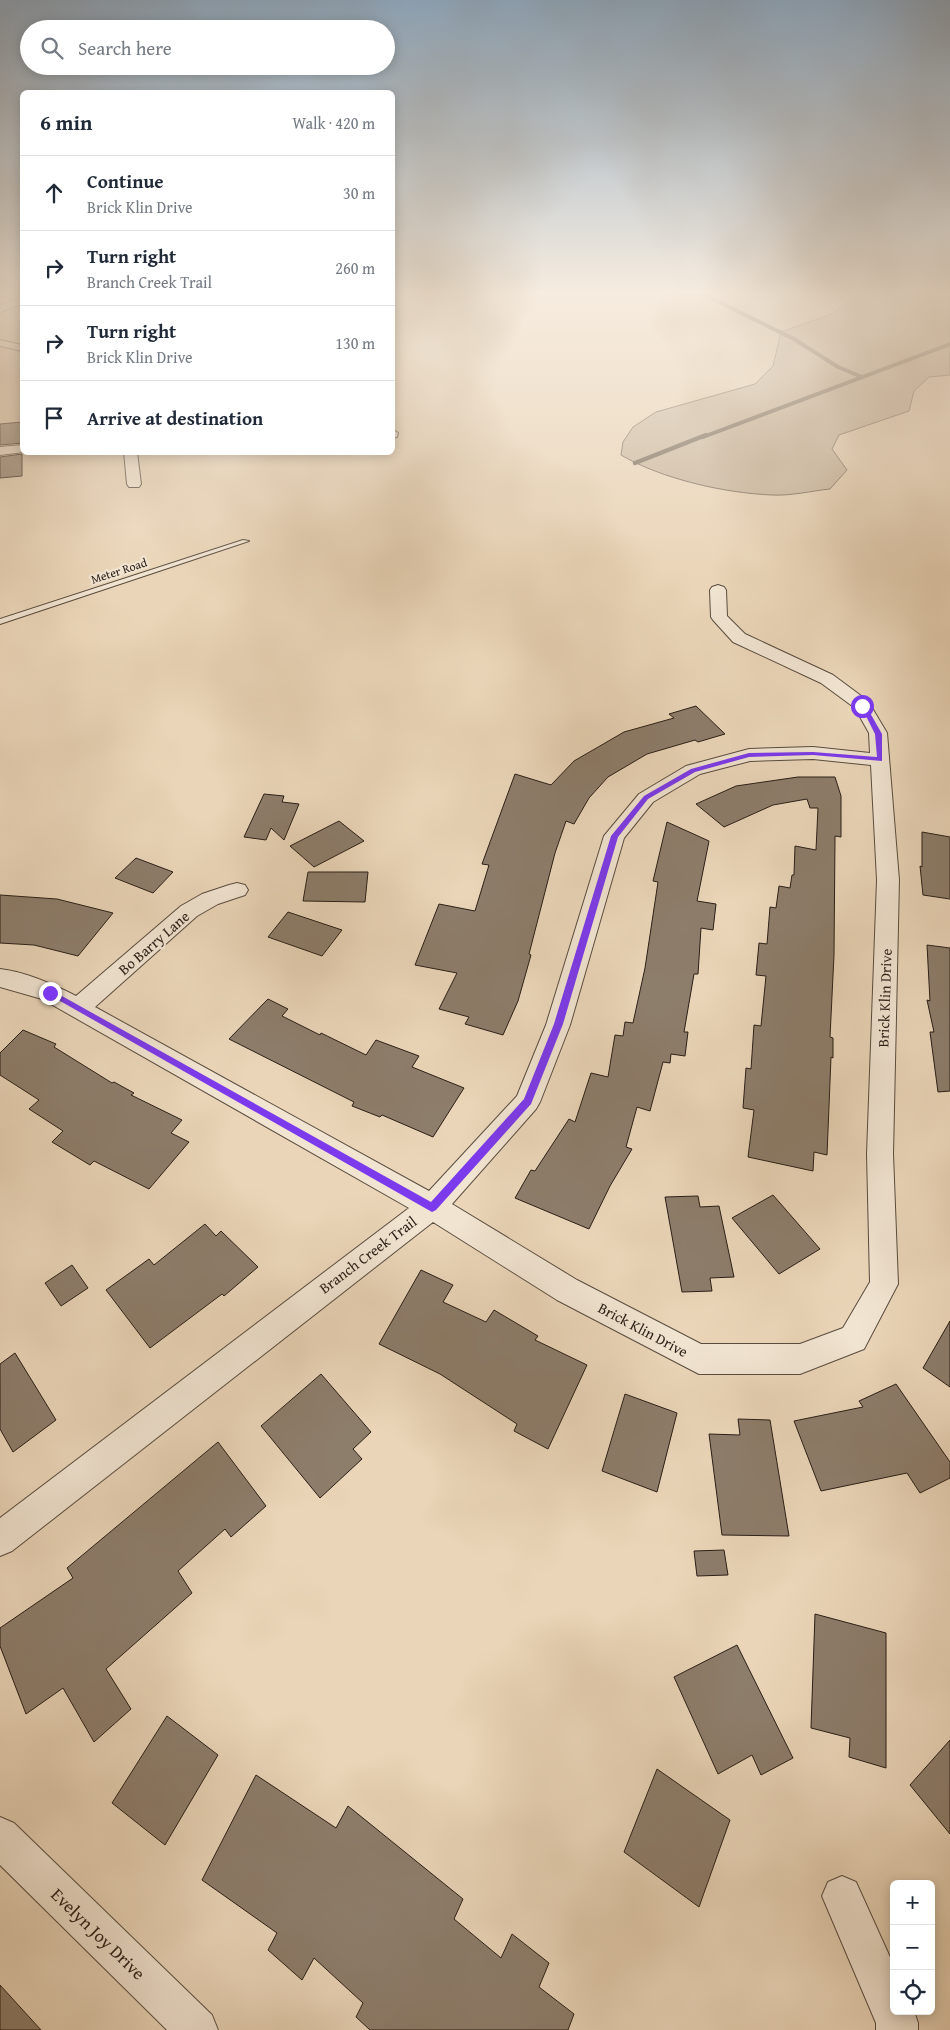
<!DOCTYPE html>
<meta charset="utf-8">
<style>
body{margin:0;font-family:"Gentium Book Plus",serif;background:#f6f6f7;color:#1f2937}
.controls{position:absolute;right:15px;bottom:15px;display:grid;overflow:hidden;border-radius:8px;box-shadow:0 2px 12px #0003}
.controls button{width:45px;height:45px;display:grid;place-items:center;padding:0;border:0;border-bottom:1px solid #e0e1e3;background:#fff;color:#1f2937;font:25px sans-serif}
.stop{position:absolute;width:15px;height:15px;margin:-11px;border:4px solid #7c3aed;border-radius:50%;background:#fff}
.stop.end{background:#7c3aed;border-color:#fff;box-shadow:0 1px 5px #0008}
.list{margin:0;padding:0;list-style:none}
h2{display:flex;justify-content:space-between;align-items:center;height:65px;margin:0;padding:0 20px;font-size:21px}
h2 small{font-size:16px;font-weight:400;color:#747a83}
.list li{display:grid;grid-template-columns:32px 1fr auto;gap:15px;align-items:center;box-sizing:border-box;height:75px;padding:0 20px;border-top:1px solid #e0e1e3}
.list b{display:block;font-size:19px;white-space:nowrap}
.list p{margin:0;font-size:16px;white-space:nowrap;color:#747a83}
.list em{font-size:16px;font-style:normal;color:#747a83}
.icon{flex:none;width:28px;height:28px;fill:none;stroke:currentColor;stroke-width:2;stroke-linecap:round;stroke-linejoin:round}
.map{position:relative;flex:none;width:950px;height:2030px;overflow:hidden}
.search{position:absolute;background:#fff;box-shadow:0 2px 12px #0003;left:20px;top:20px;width:375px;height:55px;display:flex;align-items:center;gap:12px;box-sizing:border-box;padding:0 18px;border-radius:28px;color:#747a83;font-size:19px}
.panel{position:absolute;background:#fff;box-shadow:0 2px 12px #0003;left:20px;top:90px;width:375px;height:365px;border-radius:8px}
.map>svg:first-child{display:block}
</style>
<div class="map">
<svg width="950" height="2030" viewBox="0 0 950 2030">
<rect width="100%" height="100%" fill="#ead5b8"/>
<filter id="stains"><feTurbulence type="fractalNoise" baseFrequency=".004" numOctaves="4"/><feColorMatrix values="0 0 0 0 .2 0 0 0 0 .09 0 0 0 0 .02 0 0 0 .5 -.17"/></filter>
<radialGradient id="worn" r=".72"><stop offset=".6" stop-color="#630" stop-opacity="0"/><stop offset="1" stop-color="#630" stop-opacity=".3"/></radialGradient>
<path fill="#c9b69d" stroke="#796a5a" d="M879,290H950V375L929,377L914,391L909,411L839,435L832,449L847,470L830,489C811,491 791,496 772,495C724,493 662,479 621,455L623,442L633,427L656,412L755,384L773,366L781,332L829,315L853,300Z"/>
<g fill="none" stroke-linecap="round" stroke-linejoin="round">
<path stroke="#756757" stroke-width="4" d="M695,290L794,339L838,367L862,377
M703,437L950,344"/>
<path stroke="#756757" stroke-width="4.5" d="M635,463L706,435"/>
</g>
<path fill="#8d7d6b" stroke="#291e17" d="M22,422V443L0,445V424Z
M22,454V476L0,478V457Z
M696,706L725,734L698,742L695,740L647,754L608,777L589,798L574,824L566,821L555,853L529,954L531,955L518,1001L503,1035L465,1024L469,1017L439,1009L457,973L415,965L439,904L475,911L489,865L482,864L515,774L551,785L574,761L624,732L674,718L669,714Z
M798,777H835L841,796V837L835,836L834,955L830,1037L833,1038V1058L831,1057L827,1155L814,1152L813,1171L748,1157L754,1110L743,1108L746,1068L751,1069L754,1025L761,1026L766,976L756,975L759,943L767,944L770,907L776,908L779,886L790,888L792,875H794L795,846L816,850L818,808H810L807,799L773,805L724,827L696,804L736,786Z
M264,794L284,796L282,802L299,804L284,840L271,828L266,840L244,837Z
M339,821L364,841L314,867L290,846Z
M667,822L709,841L697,901L716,904L713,930L701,928L698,974H694L684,1032H688L685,1056L671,1054L670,1063L663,1062L650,1111L637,1107L626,1147L632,1149L610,1186L589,1229L515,1198L531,1170L535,1171L569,1119L575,1122L591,1073L608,1077L615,1035L623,1036L625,1022L633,1023L645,968L658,882L653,881Z
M922,832L950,837V899L923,895L920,866L922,867Z
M136,858L173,872L153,893L115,878Z
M308,872H368L365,902L303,901Z
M0,895L57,899L113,913L78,956L34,945L0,943Z
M288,912L342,930L322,956L268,937Z
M927,945L950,948V1091L938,1092L930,1032H934L927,1000L930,1001Z
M268,999L288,1009L282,1016L320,1035L321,1033L366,1055L376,1040L419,1056L412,1067L464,1088L433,1137L382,1115L380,1117L352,1106L354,1102L229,1039Z
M23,1030L56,1044L54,1047L112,1083L114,1082L134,1093L131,1095L182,1120L171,1133L189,1142L149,1189L94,1161L90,1165L52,1142L63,1131L29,1109L39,1100L0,1075V1053Z
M773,1195L820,1249L779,1274L732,1218Z
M698,1196L700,1207L719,1206L734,1277L710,1278L712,1291L682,1292L665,1197Z
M205,1224L216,1236L221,1231L258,1267L224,1296L222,1294L150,1348L106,1290L149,1259L154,1265Z
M72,1265L88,1288L61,1306L45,1283Z
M421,1270L453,1285L443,1302L486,1322L494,1310L538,1336L535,1340L587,1365L548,1449L514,1431L517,1424L440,1374L379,1344Z
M950,1321V1387L923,1368Z
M15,1353L56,1420L13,1452L0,1429V1364Z
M321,1374L371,1432L353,1449L362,1459L320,1498L261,1426Z
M896,1384L950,1462V1478L920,1493L907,1473L821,1491L794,1421L863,1407L859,1401Z
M625,1394L677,1413L657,1492L602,1471Z
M738,1419L770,1420L789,1536L722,1535L709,1434L740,1435Z
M218,1442L266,1506L231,1537L225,1529L178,1571L192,1593L106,1669L131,1709L94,1742L63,1688L26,1714L0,1646V1628L73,1578L67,1568Z
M724,1550L728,1575L697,1576L694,1551Z
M815,1614L886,1633V1768L849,1757L850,1738L811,1728Z
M737,1645L793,1758L761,1775L752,1755L718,1774L674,1677Z
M167,1716L218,1755L165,1845L112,1803Z
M950,1740V1834L910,1785Z
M657,1769L730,1820L699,1907L624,1852Z
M256,1775L336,1828L348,1806L463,1899L454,1919L501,1958L512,1934L549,1963L539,1987L574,2014L568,2030H370L356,2017L363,2003L314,1958L302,1980L268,1950L277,1933L202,1880Z
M0,1985L41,2030H0Z"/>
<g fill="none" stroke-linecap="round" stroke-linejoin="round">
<defs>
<path id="service" d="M243,540L249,541L0,624V619Z"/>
<path id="minor" d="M22,298V304L0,312V305Z
M0,340L22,345V351L0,346Z
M392,429L398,433L397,437L392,438Z
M22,445L24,452L0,455V447Z
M124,452H137L141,484L139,487H129L127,484Z
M718,585L724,587L726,590L727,616L745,634L833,675L868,701L887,733L899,880L893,1154L898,1284L864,1349L800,1374H699L557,1300L433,1222L12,1551L0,1556V1518L409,1208L42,999L0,987V969C26,972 53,984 76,996L181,906L202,894L229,885L237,883L245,885L248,890L245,895L218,904L197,916L95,1007L429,1191L517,1096L546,1025L604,836L639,794L686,766L749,749L813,747L870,753L869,733L855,708L821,683L733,642L713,620L711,617L710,590L712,587ZM813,759L871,765L877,880L867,1154L870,1282L843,1328L800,1344H701L577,1280L452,1204L536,1109L540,1102L570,1025L624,838L653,802L700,774L750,761Z
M0,1817L14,1823L212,2015L218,2030H167L0,1865Z
M842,1876L856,1882L894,1966V2011H914L918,2023V2030H876V2023L822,1896L828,1882Z"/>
</defs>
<use href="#service" stroke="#594c3f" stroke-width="2"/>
<use href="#minor" stroke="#594c3f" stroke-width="2"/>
<use href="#service" fill="#f1e4d1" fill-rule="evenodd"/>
<use href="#minor" fill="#f1e4d1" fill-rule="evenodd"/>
</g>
<linearGradient id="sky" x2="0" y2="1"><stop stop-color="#8ea8bf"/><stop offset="0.51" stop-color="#f6ecdf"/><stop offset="1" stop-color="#f6ecdf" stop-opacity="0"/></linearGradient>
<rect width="950" height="574" fill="url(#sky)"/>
<path fill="#7c3aed" d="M860,704H865L882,734V761L813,755L749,757L695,772L648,799L618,837L563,1024L531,1104L436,1210L432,1212L46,993L47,991H53L431,1202L524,1099L554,1024L611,836L644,796L691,769L749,753L813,752L877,757L875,734Z"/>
<g text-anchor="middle" stroke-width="4.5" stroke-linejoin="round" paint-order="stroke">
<g font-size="12" fill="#291e17" stroke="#f1e4d1">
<text transform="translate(119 571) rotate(-18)" y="4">Meter Road</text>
</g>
<g font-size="15" fill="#291e17" stroke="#f1e4d1">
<text transform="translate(154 943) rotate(-41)" y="5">Bo Barry Lane</text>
<text transform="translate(885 998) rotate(-88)" y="5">Brick Klin Drive</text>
<text transform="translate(368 1255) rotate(-37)" y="5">Branch Creek Trail</text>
<text transform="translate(643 1330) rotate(28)" y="5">Brick Klin Drive</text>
</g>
<g font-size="18" fill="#291e17" stroke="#f1e4d1">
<text transform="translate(98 1934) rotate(44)" y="6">Evelyn Joy Drive</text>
</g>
</g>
<rect width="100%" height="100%" filter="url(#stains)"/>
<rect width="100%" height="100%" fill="url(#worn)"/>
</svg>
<div class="controls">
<button>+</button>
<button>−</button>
<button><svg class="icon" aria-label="locate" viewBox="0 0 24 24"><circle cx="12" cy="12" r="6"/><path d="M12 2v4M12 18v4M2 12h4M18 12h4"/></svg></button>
</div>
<div class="stop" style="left:862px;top:706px"></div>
<div class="stop end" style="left:50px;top:993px"></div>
<div class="search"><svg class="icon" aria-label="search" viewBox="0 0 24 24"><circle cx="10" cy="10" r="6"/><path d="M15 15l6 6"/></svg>Search here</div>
<section class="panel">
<h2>6 min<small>Walk · 420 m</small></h2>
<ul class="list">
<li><svg class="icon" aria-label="ahead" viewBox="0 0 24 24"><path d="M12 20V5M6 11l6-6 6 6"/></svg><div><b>Continue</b><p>Brick Klin Drive</p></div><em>30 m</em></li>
<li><svg class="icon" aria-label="right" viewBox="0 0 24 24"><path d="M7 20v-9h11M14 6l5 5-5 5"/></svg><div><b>Turn right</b><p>Branch Creek Trail</p></div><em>260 m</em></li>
<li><svg class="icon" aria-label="right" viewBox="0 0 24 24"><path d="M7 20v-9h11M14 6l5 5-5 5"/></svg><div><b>Turn right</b><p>Brick Klin Drive</p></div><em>130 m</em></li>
<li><svg class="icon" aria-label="arrive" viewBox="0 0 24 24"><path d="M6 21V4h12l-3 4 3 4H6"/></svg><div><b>Arrive at destination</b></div></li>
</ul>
</section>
</div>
